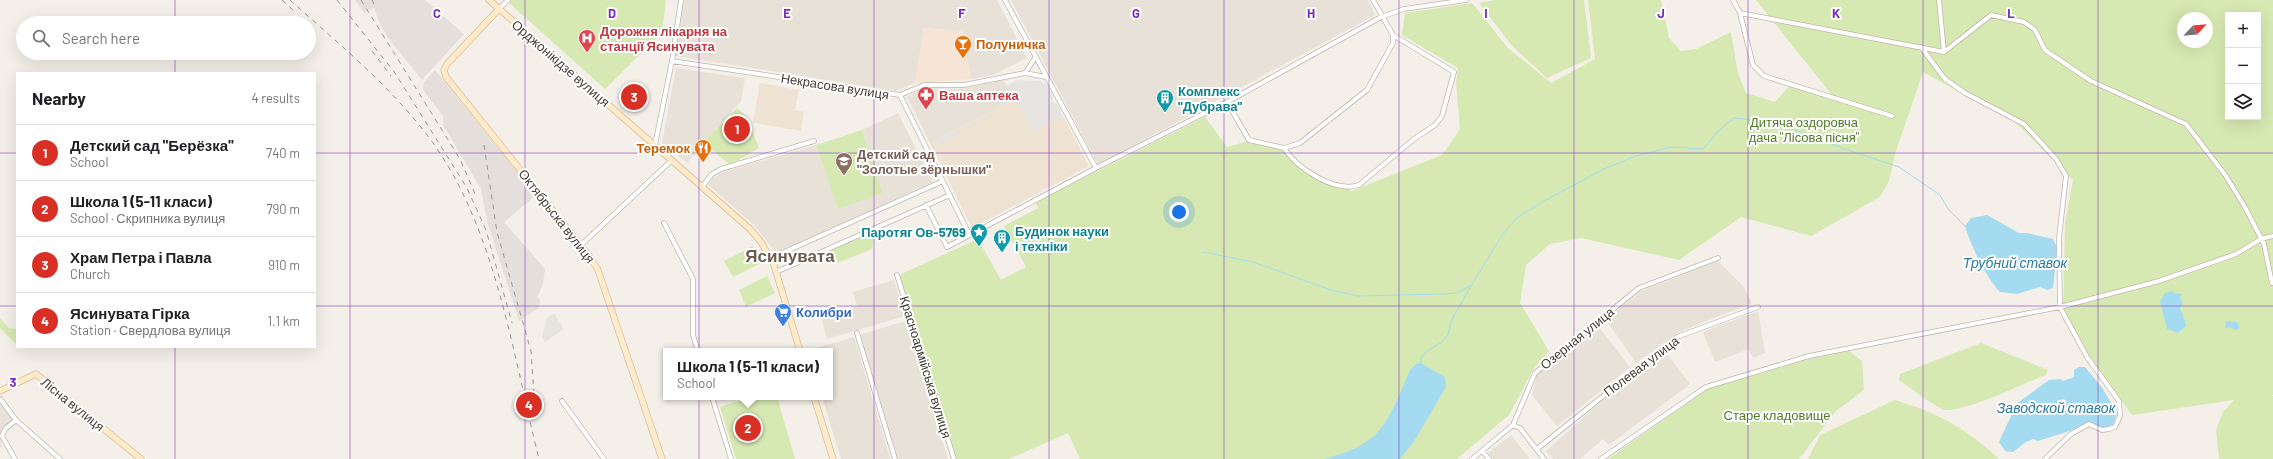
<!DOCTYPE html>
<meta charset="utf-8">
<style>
body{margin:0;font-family:Barlow,sans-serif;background:#f2f2f2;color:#202124}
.controls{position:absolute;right:12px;top:12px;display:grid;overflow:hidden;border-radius:0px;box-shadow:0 4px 16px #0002}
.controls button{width:36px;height:36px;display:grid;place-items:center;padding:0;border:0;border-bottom:1px solid #e0e0e0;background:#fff;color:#202124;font:20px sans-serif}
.compass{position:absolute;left:2177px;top:12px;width:36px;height:36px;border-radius:50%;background:#fff;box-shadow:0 4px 16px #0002;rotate:64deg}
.you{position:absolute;left:1179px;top:212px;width:14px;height:14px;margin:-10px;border:3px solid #fff;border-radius:50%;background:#1a73e8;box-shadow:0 0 0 6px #1a73e833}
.badge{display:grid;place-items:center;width:26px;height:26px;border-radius:50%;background:#d93025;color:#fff;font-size:13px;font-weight:700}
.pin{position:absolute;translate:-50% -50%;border:2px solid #fff;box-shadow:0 1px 4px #0006}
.popup{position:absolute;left:663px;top:348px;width:170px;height:52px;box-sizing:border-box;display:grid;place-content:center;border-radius:0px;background:#fff;filter:drop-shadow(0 1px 3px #0005);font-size:13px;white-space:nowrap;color:#757577}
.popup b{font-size:15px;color:#202124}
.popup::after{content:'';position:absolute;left:50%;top:100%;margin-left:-8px;border:8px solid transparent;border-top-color:#fff}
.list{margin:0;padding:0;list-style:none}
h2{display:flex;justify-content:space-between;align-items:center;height:52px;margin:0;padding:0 16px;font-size:17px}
h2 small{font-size:13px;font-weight:400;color:#757577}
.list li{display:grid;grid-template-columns:26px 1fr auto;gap:12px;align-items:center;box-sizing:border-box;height:56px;padding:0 16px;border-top:1px solid #e0e0e0}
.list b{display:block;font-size:15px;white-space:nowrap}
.list p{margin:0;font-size:13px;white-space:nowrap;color:#757577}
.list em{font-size:13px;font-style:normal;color:#757577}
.icon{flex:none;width:22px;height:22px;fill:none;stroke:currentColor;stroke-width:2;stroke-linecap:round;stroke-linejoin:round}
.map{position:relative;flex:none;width:2273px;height:459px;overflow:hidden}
.search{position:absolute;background:#fff;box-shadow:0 4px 16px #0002;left:16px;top:16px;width:300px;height:44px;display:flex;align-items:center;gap:10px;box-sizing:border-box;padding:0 14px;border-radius:22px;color:#757577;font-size:15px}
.panel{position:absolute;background:#fff;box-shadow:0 4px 16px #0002;left:16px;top:72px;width:300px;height:276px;border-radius:0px}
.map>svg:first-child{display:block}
</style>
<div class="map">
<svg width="2273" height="459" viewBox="0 0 2273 459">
<rect width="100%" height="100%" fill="#f4f0e9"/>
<path fill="#e8e1d7" d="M684,0H997L1027,58L993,75L971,79L962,31L924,28L915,83L896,91L675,56Z
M1011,0H1368L1375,15L1098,165Z
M676,68L745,78L741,102L703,142L687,163L662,143Z
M1004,80L1014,100L930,143L907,97L924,88L963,89Z
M898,113L933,182L776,253L754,225L708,185L714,177L723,172L816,145L838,208L883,193L862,130Z
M1718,261L1743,286L1752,303L1679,332L1636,363L1606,320L1641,291Z
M894,280L905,316L827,339L821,317L857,306L853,292Z
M1758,311L1765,353L1753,358L1749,349L1715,362L1703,332Z
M906,321L948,459H898L859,335Z
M1598,326L1630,367L1557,426L1532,395L1537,374Z
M854,337L884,437L890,459H841L822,397H830V351H807Z
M1665,351L1690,384L1609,445L1603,439L1580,459H1553L1546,451L1614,390Z
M0,404L14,420L0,433L2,447L0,448Z
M1511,435L1518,444L1530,459H1493L1488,453Z"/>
<path fill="#f6e4d4" d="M924,28L962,31L971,79L915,83Z"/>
<path fill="#e4dfda" d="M355,0H425L464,34L422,80L388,38L380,24L374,8L367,11L365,14Z
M435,70L536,195L504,222L545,269L543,284L537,298L540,300L539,308L519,321L487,221L481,189L443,125V116L423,90L424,82Z"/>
<path fill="#eee3d3" d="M760,83L799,90L795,110L804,112L801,131L753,123Z
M1016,99L1033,132L1063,116L1089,166L972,228L930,143Z"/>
<path fill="#d6e9b2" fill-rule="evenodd" d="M512,0H666L662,33L605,89L509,3Z
M1495,0H1584L1591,58L1547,78L1513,47L1479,3Z
M1588,0H1661L1669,38L1681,51L1696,49L1731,32L1738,73L1746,93L1775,102L1791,84L1835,99L1756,0H2273V395H2271L2273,396V459H2219L2216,430L2223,412L2234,400L2132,415L2063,320L2065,223L2073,180L2015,122L1923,72L1895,154L1889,181L1880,197L1811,236L1741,217L1679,260L1581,238L1550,244L1526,265L1520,303L1549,351L1534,368L1509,415L1457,459H1080L1068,433L1009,459H956L899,275L978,239L1001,280L1026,267L1004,226L1038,208L1036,202L1205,117L1227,147L1248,141L1282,150L1302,171L1352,191L1442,155L1460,129L1456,82L1458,68L1402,35L1405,13L1472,3L1508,48L1551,83L1595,59ZM2228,15H2258V117H2228ZM2183,18H2207V42H2183Z
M737,108L746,116L759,148L730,165L703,142Z
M862,130L883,193L838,209L816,145Z
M876,229L872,249L837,263L825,255L826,251Z
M753,246L761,263L733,277L724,261Z
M767,276L775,293L746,307L739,290Z
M0,318L9,328L17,329V345L0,328Z
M1981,343L2048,370L2046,375C2026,382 1959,416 1942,409C1927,402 1913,389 1899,380L1900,374Z
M1849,351L1862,361L1864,390L1836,411L1799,459H1608L1707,389L1809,359Z
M751,397H777L795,459H736L720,407Z
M1895,400C1938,413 1966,428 1999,459H1808L1820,435Z"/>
<path fill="#e6e3e1" d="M1017,80L1040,81L1048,86L1053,97L1052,100L1053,103L1057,104L1063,116L1033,132L1016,100H1014L1006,86Z
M958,129L956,136L941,144L934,141Z
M554,313L564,329L545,342L542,337L547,318Z"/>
<path fill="#a5dbf1" d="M1987,215L2019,233H2027L2053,239L2057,247L2053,288L2047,290L2040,287L2017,294L2000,292C1985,276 1972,248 1965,226L1971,218Z
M2173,291L2174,293L2181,294L2180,298L2183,303L2180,309L2184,316L2182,317L2185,320L2186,326L2178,333L2167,329L2160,301L2165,293Z
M2226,321L2237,322L2240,328L2235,330L2229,327L2225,329Z
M1421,363L1445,377L1446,387L1413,443L1400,459H1324C1340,454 1357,450 1370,439C1390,424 1400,392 1410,370L1416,364Z
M2079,367H2085L2103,389L2117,413L2113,425L2104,428L2088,422L2076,429L2038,441L2033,439L2026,442L2013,452L2005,451L1999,442L2011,416L2009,409L2049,380L2060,379L2063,381L2074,377V370Z"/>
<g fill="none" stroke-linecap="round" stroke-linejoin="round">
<path stroke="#a5dbf1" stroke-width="1" d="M1203,252L1253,262L1331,290L1358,296L1443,294L1456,293L1470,286
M1421,363V358L1426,352L1442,342L1448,335L1451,321L1471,286L1502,235L1518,217L1542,202L1604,169L1636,156L1671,147L1703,149L1719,130L1734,118L1773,122L1845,149L1899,167L1940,195L1948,209L1965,226"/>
<defs>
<path id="street" d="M1005,0L1096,168L1227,102L1381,17L1404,9L1466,0
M1733,0L1740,13L1753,65L1764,76L1892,116
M1939,0L1944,52
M499,9L508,0
M1740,13L1944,52L1991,15L2024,22L2035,30L2045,50L2091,81L2186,124L2226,176L2246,209L2264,244L2272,283
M1921,47L1945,79L1965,93L2024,124L2056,159L2066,176L2059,238L2060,307L2087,357L2119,401L2120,416L2115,427L2109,429L2102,430L2089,424L2071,434L2045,459
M672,61L900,95L924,85H964L1025,73L1035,58
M1025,73L1046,77
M900,95L969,234
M1227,102L1249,140L1284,148L1300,143L1367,90L1393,43V35L1373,0
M655,145L672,61L681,0
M1284,148C1297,168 1334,193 1359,185L1414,139L1435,125L1442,116L1454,72L1393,35
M702,187L712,174L721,169L814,141
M926,205L947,247L1096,168
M664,223L693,279V335L698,351
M581,245L672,160
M771,258L943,181
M776,272L950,195
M897,275L954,459
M857,333L895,459
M712,397L731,459
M0,399L16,420L60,459
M562,401L604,459
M1513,425L1520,428L1544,459
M1537,449L1677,337L1758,307
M1482,451L1489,459
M15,459L2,436L5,429L16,420
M1472,459L1513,425L1535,373L1639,288L1718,258
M1601,459L1706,387L1809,356L2060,307L2159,281L2236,254L2261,239L2273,236"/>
<path id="secondary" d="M489,0L750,229L761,242L774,265L800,351
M499,9L447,64L444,70L446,77L590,257L598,270L662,459
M0,391L36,374L141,459
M814,397L833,459"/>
</defs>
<use href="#street" stroke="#c0b6ab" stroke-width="5.5"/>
<use href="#secondary" stroke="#d5be99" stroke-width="7"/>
<use href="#street" stroke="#fff" stroke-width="4"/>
<use href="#secondary" stroke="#ffebc9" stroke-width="5.5"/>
<path stroke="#989898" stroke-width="1" stroke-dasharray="5 5" stroke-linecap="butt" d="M282,0L293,10
M290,0C340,45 393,88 433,143C496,231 513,355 539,459
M337,0L395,73L467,188L486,230L512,323
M361,0L460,159L476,196
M372,0L374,4
M372,51L391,76
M484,145L497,232L531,351L534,395L538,413"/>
</g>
<path fill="none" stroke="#7b2cbf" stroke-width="1" stroke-opacity="0.55" d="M175,0V23M350,0V459M525,0V459M699,0V459M874,0V459M1049,0V459M1224,0V459M1399,0V459M1574,0V459M1748,0V459M1923,0V459M2098,0V459M175,53V73M0,153H17M315,153H2273M0,306H17M315,306H2273M175,347V459"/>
<defs>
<symbol id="hospital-pin" viewBox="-11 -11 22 30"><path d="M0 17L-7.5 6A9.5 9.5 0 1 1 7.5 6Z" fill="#e0444e" stroke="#fff"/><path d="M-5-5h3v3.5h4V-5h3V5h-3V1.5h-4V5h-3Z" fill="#fff"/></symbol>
<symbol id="bar-pin" viewBox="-11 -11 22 30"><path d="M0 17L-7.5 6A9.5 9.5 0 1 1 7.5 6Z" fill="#e8710a" stroke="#fff"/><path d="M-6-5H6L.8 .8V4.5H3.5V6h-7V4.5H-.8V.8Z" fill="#fff"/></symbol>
<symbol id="pharmacy-pin" viewBox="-11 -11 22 30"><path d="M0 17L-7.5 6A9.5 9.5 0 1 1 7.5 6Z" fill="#e0444e" stroke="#fff"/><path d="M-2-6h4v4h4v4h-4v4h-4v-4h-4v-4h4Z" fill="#fff"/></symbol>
<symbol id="building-pin" viewBox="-11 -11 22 30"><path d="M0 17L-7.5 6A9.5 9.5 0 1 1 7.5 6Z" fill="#0f9aa8" stroke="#fff"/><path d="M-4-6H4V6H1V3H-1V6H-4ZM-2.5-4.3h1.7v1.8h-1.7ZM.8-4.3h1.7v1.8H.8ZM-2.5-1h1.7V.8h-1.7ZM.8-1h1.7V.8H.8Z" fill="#fff"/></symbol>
<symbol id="restaurant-pin" viewBox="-11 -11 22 30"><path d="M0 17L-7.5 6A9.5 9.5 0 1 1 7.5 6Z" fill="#e8710a" stroke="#fff"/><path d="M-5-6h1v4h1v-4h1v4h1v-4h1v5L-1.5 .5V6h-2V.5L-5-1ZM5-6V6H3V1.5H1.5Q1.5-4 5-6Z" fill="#fff"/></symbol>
<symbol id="school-pin" viewBox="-11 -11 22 30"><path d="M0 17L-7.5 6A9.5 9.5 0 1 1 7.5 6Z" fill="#8d6e63" stroke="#fff"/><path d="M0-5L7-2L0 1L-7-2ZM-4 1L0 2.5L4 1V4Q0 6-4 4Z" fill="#fff"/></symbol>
<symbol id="sight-pin" viewBox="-11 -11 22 30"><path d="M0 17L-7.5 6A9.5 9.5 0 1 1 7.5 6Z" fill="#0f9aa8" stroke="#fff"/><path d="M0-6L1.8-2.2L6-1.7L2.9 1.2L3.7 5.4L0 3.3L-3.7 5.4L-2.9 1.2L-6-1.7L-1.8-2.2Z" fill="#fff"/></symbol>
<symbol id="supermarket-pin" viewBox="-11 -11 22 30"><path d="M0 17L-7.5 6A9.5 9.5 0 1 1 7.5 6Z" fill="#3f7fe0" stroke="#fff"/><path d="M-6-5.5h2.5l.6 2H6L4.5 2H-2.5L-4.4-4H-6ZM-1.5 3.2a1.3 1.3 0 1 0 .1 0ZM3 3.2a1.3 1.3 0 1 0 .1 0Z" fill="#fff"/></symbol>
</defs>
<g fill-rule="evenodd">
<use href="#hospital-pin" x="577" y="28" width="20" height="27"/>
<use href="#bar-pin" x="953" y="34" width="20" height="27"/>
<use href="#pharmacy-pin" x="916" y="85" width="20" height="27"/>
<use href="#building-pin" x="1155" y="88" width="20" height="27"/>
<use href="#restaurant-pin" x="693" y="138" width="20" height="27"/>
<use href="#school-pin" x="834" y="151" width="20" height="27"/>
<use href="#sight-pin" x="969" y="222" width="20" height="27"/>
<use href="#building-pin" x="992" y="228" width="20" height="27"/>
<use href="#supermarket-pin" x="773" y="302" width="20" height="27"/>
</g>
<g text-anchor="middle" stroke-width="4" stroke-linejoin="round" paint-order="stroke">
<g font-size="13" font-weight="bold" fill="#be3a42" stroke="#fff" text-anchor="start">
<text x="600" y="36">Дорожня лікарня на<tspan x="600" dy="15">станції Ясинувата</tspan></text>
<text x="939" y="100">Ваша аптека</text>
</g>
<g font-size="13" font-weight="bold" fill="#c56008" stroke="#fff" text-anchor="start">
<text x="976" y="49">Полуничка</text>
<text x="690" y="153" text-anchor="end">Теремок</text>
</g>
<g font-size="13" fill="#484037" stroke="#fff">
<text transform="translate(561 63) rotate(41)" y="5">Орджонікідзе вулиця</text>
<text transform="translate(835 86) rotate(9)" y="5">Некрасова вулиця</text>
<text transform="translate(557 216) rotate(52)" y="5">Октябрьска вулиця</text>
<text transform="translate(1577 338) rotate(-39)" y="5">Озерная улица</text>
<text transform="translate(1641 366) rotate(-37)" y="5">Полевая улица</text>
<text transform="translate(926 367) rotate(73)" y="5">Красноармійська вулиця</text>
<text transform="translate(73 404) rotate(39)" y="5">Лісна вулиця</text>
</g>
<g font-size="13" font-weight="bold" fill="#0d838f" stroke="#fff" text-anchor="start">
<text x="1178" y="96">Комплекс<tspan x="1178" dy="15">"Дубрава"</tspan></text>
<text x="1015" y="236">Будинок науки<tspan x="1015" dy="15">і техніки</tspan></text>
<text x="966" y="237" text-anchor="end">Паротяг Ов-5769</text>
</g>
<g font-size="13" fill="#527b29" stroke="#fff">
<text x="1804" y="127">Дитяча оздоровча<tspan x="1804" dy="15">дача "Лісова пісня"</tspan></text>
<text x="1777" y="420">Старе кладовище</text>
</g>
<g font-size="13" font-weight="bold" fill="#785e54" stroke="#fff" text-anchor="start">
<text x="857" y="159">Детский сад<tspan x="857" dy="15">"Золотые зёрнышки"</tspan></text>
</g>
<g font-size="13" font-weight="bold" fill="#366cbe" stroke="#fff" text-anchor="start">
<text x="796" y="317">Колибри</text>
</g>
<g font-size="14" font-style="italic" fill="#2a7a9d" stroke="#fff">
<text x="2015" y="268">Трубний ставок</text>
<text x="2056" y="413">Заводской ставок</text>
</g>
<g font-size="17" font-weight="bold" fill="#6b5c4e" stroke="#fff">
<text x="790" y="262">Ясинувата</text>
</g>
</g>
<g font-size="13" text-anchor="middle" font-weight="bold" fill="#7b2cbf" stroke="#fff" stroke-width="4" stroke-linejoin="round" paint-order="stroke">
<text x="437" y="18">C</text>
<text x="612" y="18">D</text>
<text x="787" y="18">E</text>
<text x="962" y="18">F</text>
<text x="1136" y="18">G</text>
<text x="1311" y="18">H</text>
<text x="1486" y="18">I</text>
<text x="1661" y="18">J</text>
<text x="1836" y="18">K</text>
<text x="2011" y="18">L</text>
<text x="13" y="387">3</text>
</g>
</svg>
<div class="controls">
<button>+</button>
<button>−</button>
<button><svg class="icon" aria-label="layers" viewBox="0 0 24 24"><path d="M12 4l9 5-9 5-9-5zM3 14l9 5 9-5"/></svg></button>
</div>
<svg class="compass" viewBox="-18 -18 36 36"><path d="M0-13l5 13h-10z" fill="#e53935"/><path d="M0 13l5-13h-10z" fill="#757577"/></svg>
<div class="you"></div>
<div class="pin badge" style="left:737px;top:129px">1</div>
<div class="pin badge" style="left:748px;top:428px">2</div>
<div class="popup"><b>Школа 1 (5-11 класи)</b>School</div>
<div class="pin badge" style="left:634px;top:97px">3</div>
<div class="pin badge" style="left:529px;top:405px">4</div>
<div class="search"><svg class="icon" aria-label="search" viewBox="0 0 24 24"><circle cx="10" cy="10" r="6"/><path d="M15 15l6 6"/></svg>Search here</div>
<section class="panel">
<h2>Nearby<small>4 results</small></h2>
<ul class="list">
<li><span class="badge">1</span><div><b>Детский сад &quot;Берёзка&quot;</b><p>School</p></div><em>740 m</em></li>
<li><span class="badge">2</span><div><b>Школа 1 (5-11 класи)</b><p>School · Скрипника вулиця</p></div><em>790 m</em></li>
<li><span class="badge">3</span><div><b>Храм Петра і Павла</b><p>Church</p></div><em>910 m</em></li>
<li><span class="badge">4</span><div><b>Ясинувата Гірка</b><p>Station · Свердлова вулиця</p></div><em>1.1 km</em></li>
</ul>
</section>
</div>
